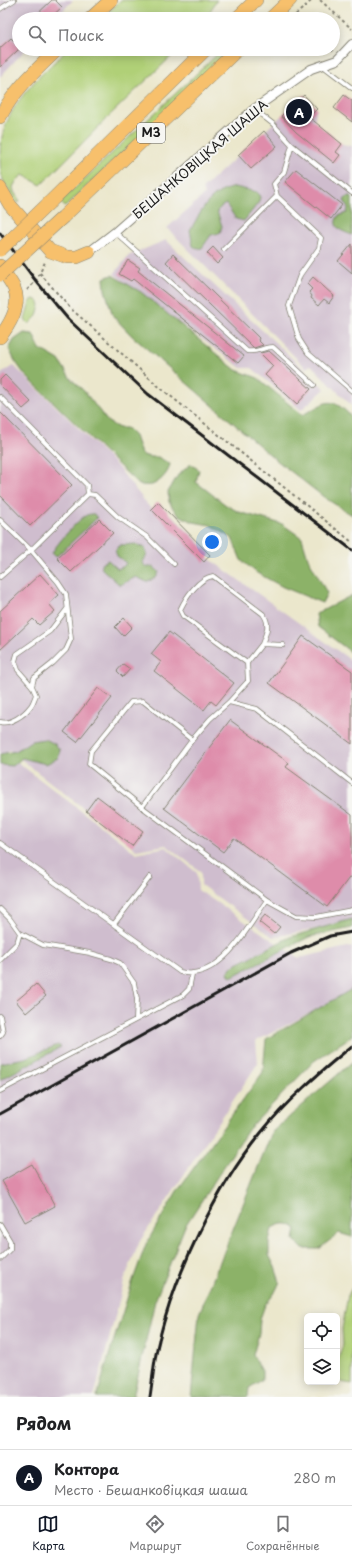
<!DOCTYPE html>
<html lang="ru">
<meta charset="utf-8">
<style>
body{margin:0;font-family:"Playpen Sans",sans-serif;background:#f2f2f2;color:#202124}
.controls{position:absolute;right:12px;bottom:12px;display:grid;overflow:hidden;border-radius:6px;box-shadow:0 2px 10px #0003}
.controls button{width:36px;height:36px;display:grid;place-items:center;padding:0;border:0;border-bottom:1px solid #e0e0e0;background:#fff;color:#202124;font:20px sans-serif}
.you{position:absolute;left:212px;top:542px;width:14px;height:14px;margin:-10px;border:3px solid #fff;border-radius:50%;background:#1a73e8;box-shadow:0 0 0 6px #1a73e833}
.badge{display:grid;place-items:center;width:26px;height:26px;border-radius:50%;background:#111827;color:#fff;font-size:13px;font-weight:700}
.pin{position:absolute;translate:-50% -50%;border:2px solid #fff;box-shadow:0 1px 4px #0006}
.list{margin:0;padding:0;list-style:none}
h2{display:flex;justify-content:space-between;align-items:center;height:52px;margin:0;padding:0 16px;font-size:17px}
h2 small{font-size:13px;font-weight:400;color:#757577}
.list li{display:grid;grid-template-columns:26px 1fr auto;gap:12px;align-items:center;box-sizing:border-box;height:56px;padding:0 16px;border-top:1px solid #e0e0e0}
.list b{display:block;font-size:15px;white-space:nowrap}
.list p{margin:0;font-size:13px;white-space:nowrap;color:#757577}
.list em{font-size:13px;font-style:normal;color:#757577}
.icon{flex:none;width:22px;height:22px;fill:none;stroke:currentColor;stroke-width:2;stroke-linecap:round;stroke-linejoin:round}
.map{position:relative;flex:none;width:352px;height:1397px;overflow:hidden}
.search{position:absolute;background:#fff;box-shadow:0 2px 10px #0003;left:12px;right:12px;top:12px;height:44px;display:flex;align-items:center;gap:10px;box-sizing:border-box;padding:0 14px;border-radius:22px;color:#757577;font-size:15px}
.sheet{height:108px;background:#fff}
nav{display:flex;justify-content:space-around;align-items:center;box-sizing:border-box;height:56px;border-top:1px solid #e0e0e0;background:#fff;font-size:11px;color:#757577}
nav a{display:grid;justify-items:center;gap:2px}
nav .on{color:#111827}
.map>svg:first-child{display:block}
</style>
<div class="map">
<svg width="352" height="1397" viewBox="0 0 352 1397">
<rect width="100%" height="100%" fill="#f6f6f2"/>
<filter id="ink" filterUnits="userSpaceOnUse"><feTurbulence type="fractalNoise" baseFrequency=".025" numOctaves="2"/><feDisplacementMap in="SourceGraphic" scale="8" xChannelSelector="R" yChannelSelector="G"/><feConvolveMatrix kernelMatrix="1 2 1 2 8 2 1 2 1" color-interpolation-filters="sRGB"/></filter>
<filter id="wash" filterUnits="userSpaceOnUse"><feTurbulence type="fractalNoise" baseFrequency=".012" numOctaves="4" result="noise"/><feDisplacementMap in="SourceGraphic" scale="16" xChannelSelector="R" yChannelSelector="G"/><feGaussianBlur stdDeviation="0.9" result="paint"/><feColorMatrix in="noise" values="0 0 0 0 0 0 0 0 0 0 0 0 0 0 0 0 0 1.4 0 .05"/><feComposite in="paint" operator="in"/></filter>
<g filter="url(#wash)">
<rect width="100%" height="100%" fill="#ebe7cc"/>
<path fill="#cfbdce" d="M0,0H73L55,19H19V49H26L0,77Z
M304,95L317,109L314,121L342,144L352,146V406L311,365L306,368L167,228L205,194L202,189Z
M166,240L325,389L301,410L252,368H241L114,274L128,256Z
M14,366L116,465L151,509L158,502L211,553L208,558L352,661V922L273,937L201,885V872L166,845L136,850L132,846L9,750L0,758V375L6,370Z
M8,755L136,853L166,847L197,873L198,890L299,958L352,946V991L256,1041L258,1063L140,1241L125,1278L94,1397H0V763Z"/>
<path fill="#b0d077" stroke="#66764a" d="M121,0H217L205,19H101Z
M68,49H179L111,114L41,185L23,175L17,180L13,187L14,192L20,201L17,203C11,194 3,184 1,173C0,168 0,161 0,155C0,109 38,78 68,49Z
M223,49H231L65,207L60,202Z
M34,299L38,301L40,305L37,316L29,324L25,320L30,301Z
M352,1288V1384L341,1382L337,1379V1362L343,1345L342,1329L348,1295Z"/>
<path fill="#8cb268" stroke="#546742" d="M235,187L257,192L260,197L259,202L244,221L236,219L226,204L222,206L217,211L222,226L220,233L211,235L202,248L197,249L193,246L190,230C204,208 208,193 235,187Z
M348,196L352,198V235C342,231 331,228 338,216L347,213L348,208L344,200Z
M112,275L141,292L236,370L258,378L302,415C328,402 329,394 352,417V515L325,498L275,459L132,336L113,316L105,290L104,278Z
M24,333L33,334L40,349L59,360L70,378L84,391L108,422L119,428H127L135,436L141,454L149,457H158L170,464C169,473 160,482 152,485C148,486 142,485 139,485L25,375L15,361L9,349L14,340Z
M191,464L199,470L196,482L226,505L239,512L282,524L302,538L308,558L327,593L322,603L283,587L257,573L241,560L232,538L210,525L193,522L177,514L169,502L168,492L178,475Z
M94,514L97,518L56,557L52,553C56,545 79,518 87,515C89,514 92,514 94,514Z
M135,544L145,548L147,555L143,562L145,567H154L159,572L156,578L147,582L136,577L120,585L102,569L101,564L108,560L118,569L124,566L126,563L117,556L115,550L120,545Z
M352,595V653L318,627L316,614Z
M45,739L55,744L60,750L58,758L46,764L22,758L13,766L0,765V754L16,751L31,741Z
M352,919V928L309,937L231,977L228,973L231,967L290,937Z
M352,989V1036L314,1061L248,1130L185,1226L155,1301L133,1397H97L106,1365L133,1280L146,1244L177,1191L263,1072L266,1039Z
M58,1045L61,1047L0,1080V1063L25,1058Z
M352,1062V1237L339,1233L319,1249H303L294,1240L296,1228C287,1222 281,1223 272,1228L269,1242V1255L275,1267L280,1282L274,1294L265,1305L260,1319L259,1334L253,1355L262,1371V1380L249,1388L248,1397H191L199,1314L272,1132Z"/>
<g id="blocks">
<path fill="#de8caa" d="M52,0H55L62,7L49,19H32Z
M11,38L19,46V49L0,67V48Z
M304,95L317,109L309,117L342,144L336,152L340,155L334,163L296,132L281,116Z
M344,95L352,101V122L334,108Z
M264,131L277,146L251,169L238,155Z
M296,169L342,205L331,219L285,182Z
M352,244V273L338,261Z
M213,247L223,258L217,264L207,253Z
M173,254L259,338L258,340L263,345L254,348L166,262Z
M128,260L140,268L138,271L244,356L238,363L133,279L131,281L119,274Z
M313,277L334,296L329,303L324,299L319,305L311,298L312,296L309,292L312,289L307,284Z
M269,351L311,389L297,404L265,375L273,366L260,353Z
M5,375L31,402L23,409L0,385V380Z
M0,412L72,485L30,526L0,495Z
M158,502L210,555L204,562L151,509Z
M99,519L113,533L71,572L57,558Z
M40,574L59,595L49,604L55,611L39,625L33,619L0,650V611Z
M124,618L132,627L123,636L115,627Z
M169,632L234,683L216,705L211,701L204,710L154,671L161,662L151,654Z
M303,636L352,671V744L269,683Z
M123,664L130,669L123,677L117,671Z
M98,688L112,698L77,742L64,732Z
M230,720L289,763L286,767L352,815V874L327,907L234,838L223,852L164,808Z
M97,796L143,831L132,846L86,811Z
M265,915L280,927L274,934L259,922Z
M36,984L46,996L26,1013L16,1001Z
M32,1164L55,1206L25,1222L2,1181Z"/>
</g>
</g>
<g filter="url(#ink)">
<use href="#blocks" fill-opacity="0" stroke="#848274" stroke-width="1"/>
<g fill="none" stroke-linecap="round" stroke-linejoin="round">
<defs>
<path id="lane" d="M0,9L14,0
M323,66L352,88
M254,109L273,124L292,145L352,193
M292,145L284,172L274,184L277,196L321,238L319,248L300,275L289,306L299,339L308,353L352,391
M115,232L247,351C257,353 263,347 273,347L314,385
M224,249L277,196
M0,397L87,485L88,494L31,550L58,582L66,594L71,639L66,650L53,663L34,678L32,686L36,695C34,699 33,704 30,707C24,715 10,725 0,722
M88,494L95,495L118,517L147,537L174,564
M0,520L31,550L0,577
M247,663L183,616L180,610C186,597 199,578 213,576L263,614C271,625 266,633 262,644
M32,686L18,670L15,661L17,654L50,631L67,609
M229,702L257,709L352,783
M192,740L143,701L131,702L91,751L89,764L142,807L267,900L296,916L316,917L352,910
M142,807L192,740L210,719L229,702L248,681L247,663L262,644L283,645
M0,843L180,972C184,973 189,974 193,973C227,969 249,925 267,900
M0,909L10,919L20,933L17,943L0,960
M114,924L150,877
M20,933L43,945L90,953L111,959L120,963L134,983L137,999L136,1019
M0,1016L3,1032L0,1036
M0,1091L183,995L189,989L192,974
M0,1224L10,1241V1249L0,1259"/>
<path id="street" d="M89,252L115,232L254,109L311,69L337,60L352,44"/>
<path id="primary" d="M90,19L111,0
M236,19L256,0
M270,19L290,0
M0,117C14,90 36,70 58,49
M0,188L10,205L50,251L67,257H77L89,252
M50,202L206,49
M63,217L238,49
M0,266C4,273 10,280 14,288C22,305 10,324 0,337"/>
</defs>
<use href="#lane" stroke="#848274" stroke-width="5.5"/>
<use href="#street" stroke="#848274" stroke-width="10"/>
<use href="#primary" stroke="#848274" stroke-width="14"/>
<path stroke="#848274" stroke-width="2" stroke-dasharray="3 3" stroke-linecap="butt" d="M320,0L352,29
M291,19L312,0
M313,49L334,50
M40,273L69,307L163,390L352,542
M27,290L36,281L46,260"/>
<use href="#lane" stroke="#fff" stroke-width="4"/>
<use href="#street" stroke="#fff" stroke-width="8"/>
<use href="#primary" stroke="#f7c06c" stroke-width="13"/>
<path stroke="#1c1c1c" stroke-width="3" d="M0,233L36,281L68,319L148,394L352,550
M0,1114L291,953L330,936L352,932
M150,1397C153,1378 154,1358 159,1340C176,1272 216,1188 260,1134C286,1101 319,1073 352,1046"/>
<defs>
<path id="primary-bridge" d="M0,250L50,202
M0,275L63,217"/>
</defs>
<use href="#primary-bridge" stroke="#848274" stroke-width="14" stroke-linecap="butt"/>
<use href="#primary-bridge" stroke="#f7c06c" stroke-width="13"/>
</g>
</g>
<g text-anchor="middle" stroke-width="4" stroke-linejoin="round" paint-order="stroke">
<rect fill="#f6f6f2" stroke="#5d5d5c" stroke-width="1" x="137" y="123" width="28" height="20" rx="3"/>
<g font-size="12" font-weight="bold" fill="#1c1c1c">
<text x="151" y="137">М3</text>
</g>
<g font-size="13" fill="#1c1c1c" stroke="#f6f6f2">
<text transform="translate(200 159) rotate(-41)" y="5">БЕШАНКОВІЦКАЯ ШАША</text>
</g>
</g>
</svg>
<div class="controls">
<button><svg class="icon" aria-label="locate" viewBox="0 0 24 24"><circle cx="12" cy="12" r="6"/><path d="M12 2v4M12 18v4M2 12h4M18 12h4"/></svg></button>
<button><svg class="icon" aria-label="layers" viewBox="0 0 24 24"><path d="M12 4l9 5-9 5-9-5zM3 14l9 5 9-5"/></svg></button>
</div>
<div class="you"></div>
<div class="pin badge" style="left:299px;top:112px">A</div>
<div class="search"><svg class="icon" aria-label="search" viewBox="0 0 24 24"><circle cx="10" cy="10" r="6"/><path d="M15 15l6 6"/></svg>Поиск</div>
</div>
<section class="sheet">
<h2>Рядом<small></small></h2>
<ul class="list">
<li><span class="badge">A</span><div><b>Контора</b><p>Место · Бешанковіцкая шаша</p></div><em>280 m</em></li>
</ul>
</section>
<nav>
<a class="on"><svg class="icon" aria-label="map" viewBox="0 0 24 24"><path d="M3 6l6-2 6 2 6-2v14l-6 2-6-2-6 2zM9 4v14M15 6v14"/></svg>Карта</a>
<a><svg class="icon" aria-label="directions" viewBox="0 0 24 24"><path d="M12 3l9 9-9 9-9-9zM9 14v-3h6M13 9l2 2-2 2"/></svg>Маршрут</a>
<a><svg class="icon" aria-label="saved" viewBox="0 0 24 24"><path d="M7 4h10v16l-5-4-5 4z"/></svg>Сохранённые</a>
</nav>
